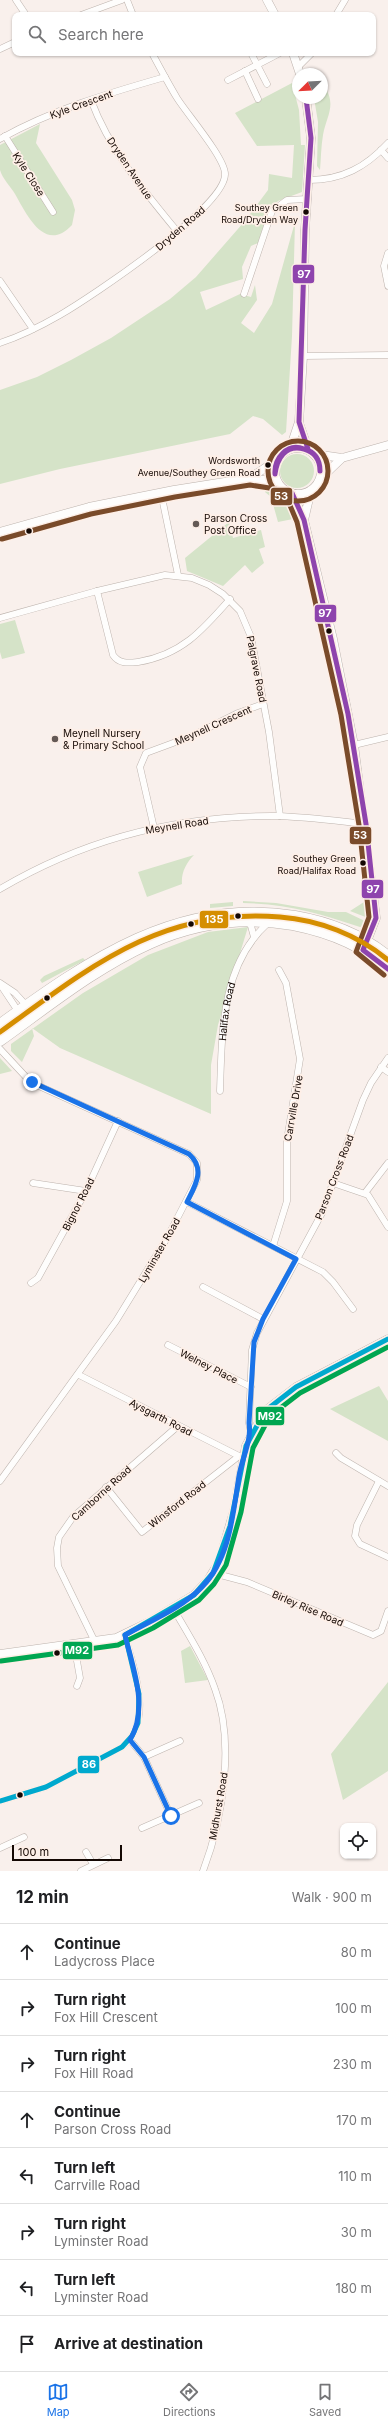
<!DOCTYPE html>
<meta charset="utf-8">
<style>
body{margin:0;font-family:Inter,sans-serif;background:#f6f6f6;color:#202124}
.controls{position:absolute;right:12px;bottom:12px;display:grid;overflow:hidden;border-radius:8px;box-shadow:0 1px 3px #0004}
.controls button{width:36px;height:36px;display:grid;place-items:center;padding:0;border:0;border-bottom:1px solid #e0e0e0;background:#fff;color:#202124;font:20px sans-serif}
.compass{position:absolute;left:292px;top:68px;width:36px;height:36px;border-radius:50%;background:#fff;box-shadow:0 1px 3px #0004;rotate:246deg}
.scale{position:absolute;left:12px;bottom:10px;width:110px;box-sizing:border-box;padding-left:4px;border:2px solid #140803;border-top:0;font-size:11px;line-height:14px;white-space:nowrap;color:#140803;-webkit-text-stroke:3px #feefe7;paint-order:stroke}
.stop{position:absolute;width:12px;height:12px;margin:-9px;border:3px solid #1a73e8;border-radius:50%;background:#fff}
.stop.end{background:#1a73e8;border-color:#fff;box-shadow:0 1px 4px #0008}
.list{margin:0;padding:0;list-style:none}
h2{display:flex;justify-content:space-between;align-items:center;height:52px;margin:0;padding:0 16px;font-size:17px}
h2 small{font-size:13px;font-weight:400;color:#757577}
.list li{display:grid;grid-template-columns:26px 1fr auto;gap:12px;align-items:center;box-sizing:border-box;height:56px;padding:0 16px;border-top:1px solid #e0e0e0}
.list b{display:block;font-size:15px;white-space:nowrap}
.list p{margin:0;font-size:13px;white-space:nowrap;color:#757577}
.list em{font-size:13px;font-style:normal;color:#757577}
.icon{flex:none;width:22px;height:22px;fill:none;stroke:currentColor;stroke-width:2;stroke-linecap:round;stroke-linejoin:round}
.map{position:relative;flex:none;width:388px;height:1871px;overflow:hidden}
.search{position:absolute;background:#fff;box-shadow:0 1px 3px #0004;left:12px;right:12px;top:12px;height:44px;display:flex;align-items:center;gap:10px;box-sizing:border-box;padding:0 14px;border-radius:8px;color:#757577;font-size:15px}
.sheet{height:500px;background:#fff}
nav{display:flex;justify-content:space-around;align-items:center;box-sizing:border-box;height:56px;border-top:1px solid #e0e0e0;background:#fff;font-size:11px;color:#757577}
nav a{display:grid;justify-items:center;gap:2px}
nav .on{color:#1a73e8}
.map>svg:first-child{display:block}
</style>
<div class="map">
<svg width="388" height="1871" viewBox="0 0 388 1871">
<rect width="100%" height="100%" fill="#f9f0ec"/>
<path fill="#d5e3c8" d="M292,83L299,110L301,145H305L302,192L278,201L269,210L258,243L251,246L242,267L243,279L200,292L206,310L240,294L251,297L255,285L257,300L241,323L254,333L272,304L295,222L292,336L286,432L282,435L263,419L253,416L230,434L60,469L0,484V390L37,377L71,360L111,338L170,299L196,277L244,222L268,190L269,174L292,178L294,145L257,146L235,113Z
M322,83C338,104 327,114 323,135C321,147 321,158 320,170L317,166L318,122L314,98H322Z
M40,124L36,143L72,200L75,210L72,225C45,254 27,215 15,194C11,187 2,178 0,170C0,163 0,153 0,145Z
M280 471a17 17 0 1 1 34 0a17 17 0 1 1-34 0Z
M265,485C280,494 290,502 298,518L278,522L271,497L265,492Z
M229,522L233,538L261,530L265,547L259,549L264,563L252,573L245,565L223,586L187,571L185,558Z
M15,620L25,653L2,659L0,652V624Z
M194,855C186,863 181,873 182,884L147,897L138,872Z
M243,901L276,903L328,912H346L367,922L364,926L360,927C318,913 288,904 243,903Z
M233,902V906L210,908V904Z
M364,902L370,907L368,918L350,911Z
M248,927L218,1025L211,1065V1114L60,1048L32,1028L34,1036L22,1062L11,1051V1044L83,993L148,955L208,932Z
M83,958L85,960L42,983L40,980L44,976Z
M0,1058L12,1071L0,1074Z
M379,1386L388,1401V1441L330,1409Z
M190,1646L208,1680L185,1683L181,1651Z
M388,1682V1771L343,1800L331,1754Z"/>
<g fill="none" stroke-linecap="round" stroke-linejoin="round">
<defs>
<g id="minor">
<path d="M16,0L26,15"/>
<path d="M127,0L133,15"/>
<path d="M81,15L122,0"/>
<path d="M336,15L345,0"/>
<path d="M0,49L15,42"/>
<path d="M251,53L267,84"/>
<path d="M298,67L312,53"/>
<path d="M245,71L258,99"/>
<path d="M228,80L280,53"/>
<path d="M91,100C109,149 144,191 177,231"/>
<path d="M5,136L53,212"/>
<path d="M0,139C51,110 109,93 165,77"/>
<path d="M381,150L388,158"/>
<path d="M309,180C342,180 366,167 388,143"/>
<path d="M388,253L384,266L388,286"/>
<path d="M0,281L33,329"/>
<path d="M244,294L272,211L287,200L307,199"/>
<path d="M0,343C21,336 41,326 60,315C91,297 226,207 225,174C225,158 187,114 177,98C168,83 160,68 152,53"/>
<path d="M303,356L388,355"/>
<path d="M161,493L178,575"/>
<path d="M97,591L113,655C119,664 128,663 138,662C181,655 202,631 230,599"/>
<path d="M0,618L97,591L165,575L192,578L209,585L223,594L240,611L251,637L269,732L280,816"/>
<path d="M354,745L388,737"/>
<path d="M154,828L140,767L146,753L192,736L238,713L263,704"/>
<path d="M0,889C86,838 179,815 278,816C307,817 337,821 366,824"/>
<path d="M247,921L251,926L254,937"/>
<path d="M0,983L15,993L26,1005"/>
<path d="M0,984L18,1011"/>
<path d="M0,1049L26,1077L39,1086L189,1154L197,1163V1180L167,1238L116,1321L0,1481"/>
<path d="M381,1067L388,1072"/>
<path id="s1" d="M220,1091C222,1032 221,965 268,923"/>
<path d="M33,1183L86,1191"/>
<path d="M333,1183L368,1195L388,1227"/>
<path d="M365,1193L388,1163"/>
<path d="M187,1202L323,1272L333,1282L353,1309"/>
<path d="M273,1246L287,1201V1140L300,1059L286,983L279,970"/>
<path d="M31,1283L38,1278L86,1191L118,1121"/>
<path d="M203,1287L263,1319"/>
<path d="M168,1345L251,1387"/>
<path d="M79,1375L243,1458"/>
<path d="M251,1433L249,1423L252,1350L257,1333L322,1213L363,1100L371,1083L388,1058"/>
<path d="M336,1453L341,1458L388,1486"/>
<path d="M379,1481L357,1525L355,1536L360,1544L388,1557"/>
<path d="M106,1487L142,1532L239,1456"/>
<path d="M213,1573L247,1582L373,1635L381,1631L388,1611"/>
<path d="M173,1608C188,1634 205,1660 215,1689C235,1742 223,1819 203,1871"/>
<path d="M95,1642L58,1566L57,1548L59,1537L73,1517L178,1426"/>
<path d="M74,1644L80,1678L77,1686"/>
<path d="M130,1740L144,1757L171,1816"/>
<path d="M144,1757L180,1741"/>
<path d="M0,1801L46,1787L122,1747C155,1720 133,1669 125,1635"/>
<path d="M142,1828L199,1803"/>
<path d="M0,1848L24,1837"/>
<path d="M86,1852L93,1864"/>
<path d="M81,1871L108,1858"/>
</g>
<path id="tertiary" d="M267,0L275,15
M293,53L300,74
M299,423L308,449
M275 471a23 23 0 1 1 46 0a23 23 0 1 1-46 0Z
M290,449L299,422L303,356L305,230L311,138L306,98
M314,454L342,458L388,445
M250,478L277,460
M320,479L342,458
M292,493L304,520L333,639L354,745L376,918L365,946
M304,520L311,490
M0,532L89,507L174,490L250,478L277,482
M0,1654L116,1638L149,1622L194,1595L208,1580L219,1562L234,1511L246,1446L265,1411L296,1387L388,1339"/>
<path id="trunk" d="M0,1024C89,960 179,896 295,916C329,922 361,934 388,956
M0,1041C92,975 172,904 293,925C328,932 362,945 388,969"/>
</defs>
<use href="#minor" stroke="#bdb3ad" stroke-width="7"/>
<use href="#tertiary" stroke="#bdb3ad" stroke-width="9"/>
<use href="#trunk" stroke="#bdb3ad" stroke-width="11"/>
<use href="#minor" stroke="#fefdfc" stroke-width="6"/>
<use href="#tertiary" stroke="#fefdfc" stroke-width="8"/>
<use href="#trunk" stroke="#fefdfc" stroke-width="10"/>
<defs>
<path id="bus-1" d="M306,98L311,138L305,230L299,422L308,449
M304,449C315,452 320,460 320,471
M275,474C274,459 287,442 304,449
M275,474C277,459 285,444 304,449
M292,493L304,520L348,714L366,824L376,918L363,950L388,969"/>
<path id="bus-2" d="M125,1635L194,1595L213,1573L230,1526L246,1446L265,1411L296,1387L388,1339
M0,1801L46,1787L122,1747L132,1736L138,1723L139,1694L125,1635"/>
<path id="bus-3" d="M1,1661L118,1645L153,1628L199,1600L214,1584L226,1565L241,1512L253,1448L270,1416L300,1393L388,1347"/>
<path id="bus-4" d="M268 471a30 30 0 1 1 60 0a30 30 0 1 1-60 0Z
M286,496L297,522L341,715L359,825L369,917L356,952L384,975
M2,539L91,514L175,497L250,485L276,489"/>
<path id="bus-5" d="M0,1032C90,967 162,907 280,917C319,920 358,935 388,960"/>
</defs>
<use href="#bus-1" stroke="#feefe7" stroke-width="8"/>
<use href="#bus-2" stroke="#feefe7" stroke-width="8"/>
<use href="#bus-3" stroke="#feefe7" stroke-width="8"/>
<use href="#bus-4" stroke="#feefe7" stroke-width="8"/>
<use href="#bus-5" stroke="#feefe7" stroke-width="8"/>
<use href="#bus-1" stroke="#8e44ad" stroke-width="5"/>
<use href="#bus-2" stroke="#00a9ce" stroke-width="5"/>
<use href="#bus-3" stroke="#00a651" stroke-width="5"/>
<use href="#bus-4" stroke="#7a4b2a" stroke-width="5"/>
<use href="#bus-5" stroke="#d58e00" stroke-width="5"/>
</g>
<g fill="none" stroke-linecap="round" stroke-linejoin="round">
<path stroke="#1a73e8" stroke-width="5" d="M32,1082L189,1154C206,1169 195,1186 187,1202L296,1259L263,1319L254,1342L249,1423C252,1440 242,1458 239,1476C233,1513 230,1559 202,1587C182,1608 150,1621 125,1635C133,1669 149,1708 130,1740L144,1757L171,1816"/>
</g>
<g fill="#140803" stroke="#feefe7" stroke-width="1.5">
<circle cx="306" cy="212" r="3.5"/>
<circle cx="268" cy="465" r="3.5"/>
<circle cx="29" cy="531" r="3.5"/>
<circle cx="329" cy="631" r="3.5"/>
<circle cx="363" cy="863" r="3.5"/>
<circle cx="238" cy="916" r="3.5"/>
<circle cx="191" cy="924" r="3.5"/>
<circle cx="47" cy="998" r="3.5"/>
<circle cx="57" cy="1653" r="3.5"/>
<circle cx="20" cy="1795" r="3.5"/>
</g>
<g fill="#645955" stroke="#feefe7" stroke-width="1.5">
<circle cx="196" cy="524" r="4"/>
<circle cx="55" cy="739" r="4"/>
</g>
<g text-anchor="middle" stroke-width="3.5" stroke-linejoin="round" paint-order="stroke">
<g font-size="9" fill="#140803" stroke="#feefe7" text-anchor="end">
<text x="298" y="211">Southey Green<tspan x="298" dy="12">Road/Dryden Way</tspan></text>
<text x="260" y="464">Wordsworth<tspan x="260" dy="12">Avenue/Southey Green Road</tspan></text>
<text x="356" y="862">Southey Green<tspan x="356" dy="12">Road/Halifax Road</tspan></text>
</g>
<g font-size="10" fill="#140803" stroke="#feefe7">
<text transform="translate(81 104) rotate(-20)" y="4">Kyle Crescent</text>
<text transform="translate(130 168) rotate(56)" y="4">Dryden Avenue</text>
<text transform="translate(29 174) rotate(57)" y="4">Kyle Close</text>
<text transform="translate(180 228) rotate(-41)" y="4">Dryden Road</text>
<text transform="translate(257 669) rotate(79)" y="4">Palgrave Road</text>
<text transform="translate(213 725) rotate(-24)" y="4">Meynell Crescent</text>
<text transform="translate(177 825) rotate(-9)" y="4">Meynell Road</text>
<text dy="4" stroke="none"><textPath href="#s1" startOffset="80">Halifax Road</textPath></text>
<text transform="translate(293 1108) rotate(-80)" y="4">Carrville Drive</text>
<text transform="translate(334 1177) rotate(-69)" y="4">Parson Cross Road</text>
<text transform="translate(78 1204) rotate(-63)" y="4">Bignor Road</text>
<text transform="translate(159 1250) rotate(-60)" y="4">Lyminster Road</text>
<text transform="translate(209 1366) rotate(27)" y="4">Welney Place</text>
<text transform="translate(161 1417) rotate(27)" y="4">Aysgarth Road</text>
<text transform="translate(101 1493) rotate(-42)" y="4">Camborne Road</text>
<text transform="translate(177 1504) rotate(-38)" y="4">Winsford Road</text>
<text transform="translate(308 1608) rotate(23)" y="4">Birley Rise Road</text>
<text transform="translate(218 1806) rotate(-80)" y="4">Midhurst Road</text>
</g>
<g font-size="10" fill="#140803" stroke="#feefe7" text-anchor="start">
<text x="204" y="522">Parson Cross<tspan x="204" dy="12">Post Office</tspan></text>
<text x="63" y="737">Meynell Nursery<tspan x="63" dy="12">&amp; Primary School</tspan></text>
</g>
</g>
<g stroke="#feefe7" stroke-width="1.5">
<rect x="292" y="264" width="23" height="20" rx="4" fill="#8e44ad"/>
<rect x="270" y="487" width="23" height="19" rx="4" fill="#7a4b2a"/>
<rect x="314" y="604" width="23" height="19" rx="4" fill="#8e44ad"/>
<rect x="349" y="826" width="23" height="19" rx="4" fill="#7a4b2a"/>
<rect x="361" y="879" width="23" height="20" rx="4" fill="#8e44ad"/>
<rect x="199" y="910" width="30" height="19" rx="4" fill="#d58e00"/>
<rect x="255" y="1406" width="30" height="20" rx="4" fill="#00a651"/>
<rect x="62" y="1641" width="31" height="19" rx="4" fill="#00a651"/>
<rect x="77" y="1755" width="23" height="19" rx="4" fill="#00a9ce"/>
</g>
<g font-size="11" text-anchor="middle" font-weight="bold" fill="#fff">
<text x="304" y="278">97</text>
<text x="281" y="500">53</text>
<text x="325" y="617">97</text>
<text x="360" y="839">53</text>
<text x="373" y="893">97</text>
<text x="214" y="923">135</text>
<text x="270" y="1420">M92</text>
<text x="77" y="1654">M92</text>
<text x="89" y="1768">86</text>
</g>
</svg>
<div class="controls">
<button><svg class="icon" aria-label="locate" viewBox="0 0 24 24"><circle cx="12" cy="12" r="6"/><path d="M12 2v4M12 18v4M2 12h4M18 12h4"/></svg></button>
</div>
<svg class="compass" viewBox="-18 -18 36 36"><path d="M0-13l5 13h-10z" fill="#e53935"/><path d="M0 13l5-13h-10z" fill="#757577"/></svg>
<div class="scale">100 m</div>
<div class="stop" style="left:171px;top:1816px"></div>
<div class="stop end" style="left:32px;top:1082px"></div>
<div class="search"><svg class="icon" aria-label="search" viewBox="0 0 24 24"><circle cx="10" cy="10" r="6"/><path d="M15 15l6 6"/></svg>Search here</div>
</div>
<section class="sheet">
<h2>12 min<small>Walk · 900 m</small></h2>
<ul class="list">
<li><svg class="icon" aria-label="ahead" viewBox="0 0 24 24"><path d="M12 20V5M6 11l6-6 6 6"/></svg><div><b>Continue</b><p>Ladycross Place</p></div><em>80 m</em></li>
<li><svg class="icon" aria-label="right" viewBox="0 0 24 24"><path d="M7 20v-9h11M14 6l5 5-5 5"/></svg><div><b>Turn right</b><p>Fox Hill Crescent</p></div><em>100 m</em></li>
<li><svg class="icon" aria-label="right" viewBox="0 0 24 24"><path d="M7 20v-9h11M14 6l5 5-5 5"/></svg><div><b>Turn right</b><p>Fox Hill Road</p></div><em>230 m</em></li>
<li><svg class="icon" aria-label="ahead" viewBox="0 0 24 24"><path d="M12 20V5M6 11l6-6 6 6"/></svg><div><b>Continue</b><p>Parson Cross Road</p></div><em>170 m</em></li>
<li><svg class="icon" aria-label="left" viewBox="0 0 24 24"><path d="M17 20v-9H6M10 6l-5 5 5 5"/></svg><div><b>Turn left</b><p>Carrville Road</p></div><em>110 m</em></li>
<li><svg class="icon" aria-label="right" viewBox="0 0 24 24"><path d="M7 20v-9h11M14 6l5 5-5 5"/></svg><div><b>Turn right</b><p>Lyminster Road</p></div><em>30 m</em></li>
<li><svg class="icon" aria-label="left" viewBox="0 0 24 24"><path d="M17 20v-9H6M10 6l-5 5 5 5"/></svg><div><b>Turn left</b><p>Lyminster Road</p></div><em>180 m</em></li>
<li><svg class="icon" aria-label="arrive" viewBox="0 0 24 24"><path d="M6 21V4h12l-3 4 3 4H6"/></svg><div><b>Arrive at destination</b></div></li>
</ul>
</section>
<nav>
<a class="on"><svg class="icon" aria-label="map" viewBox="0 0 24 24"><path d="M3 6l6-2 6 2 6-2v14l-6 2-6-2-6 2zM9 4v14M15 6v14"/></svg>Map</a>
<a><svg class="icon" aria-label="directions" viewBox="0 0 24 24"><path d="M12 3l9 9-9 9-9-9zM9 14v-3h6M13 9l2 2-2 2"/></svg>Directions</a>
<a><svg class="icon" aria-label="saved" viewBox="0 0 24 24"><path d="M7 4h10v16l-5-4-5 4z"/></svg>Saved</a>
</nav>
